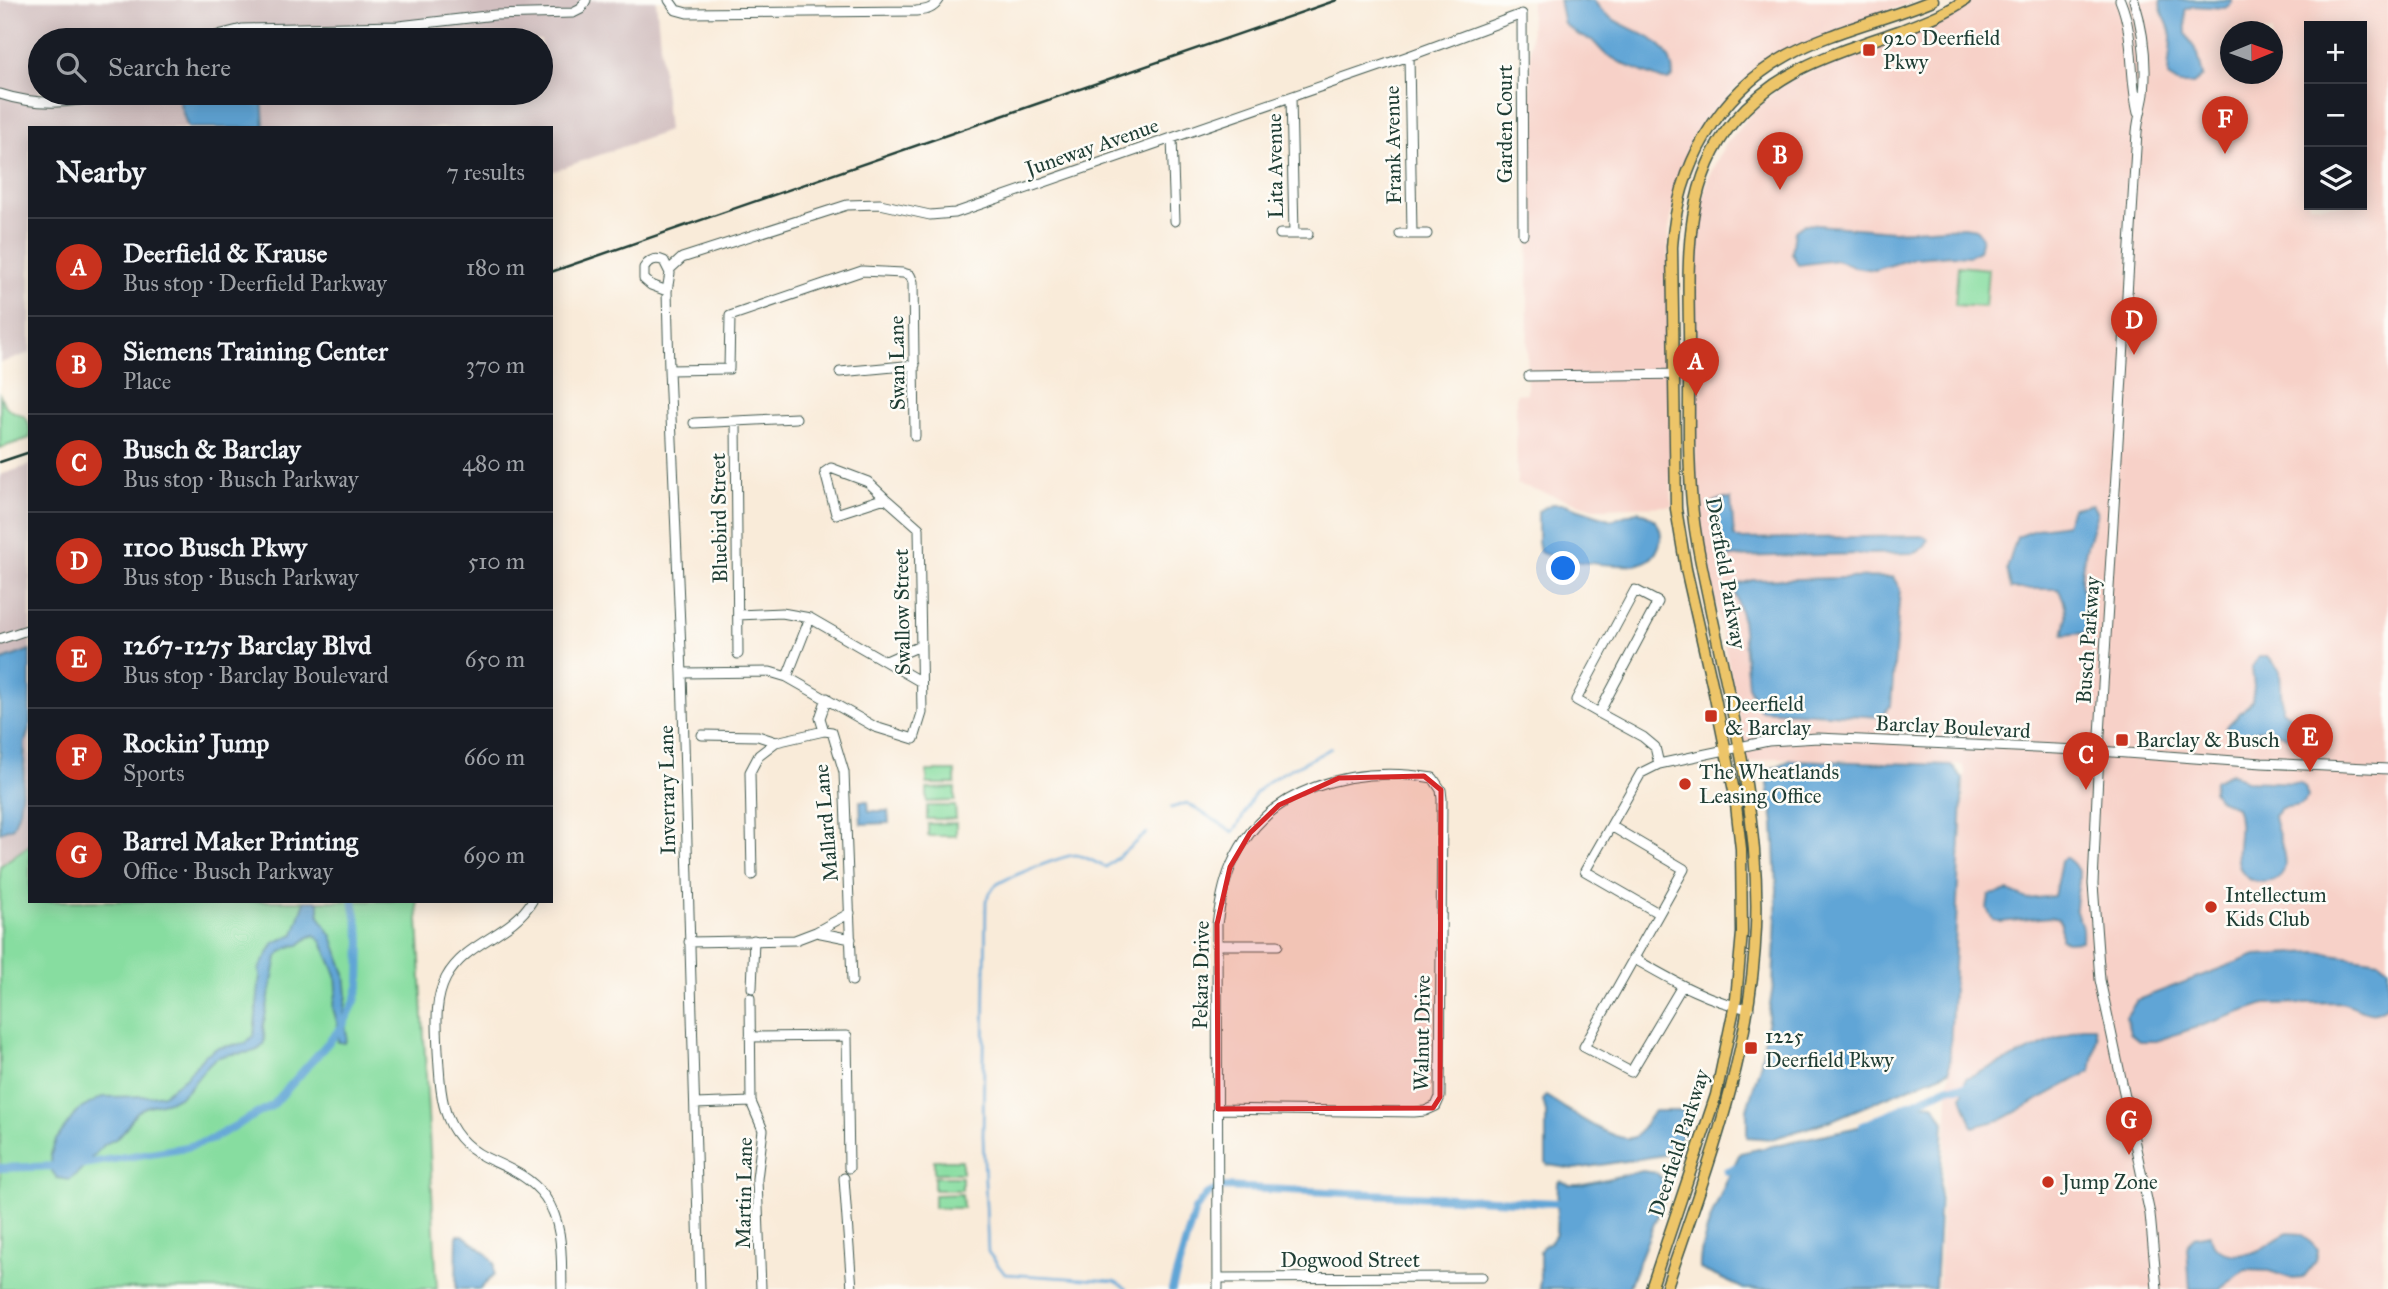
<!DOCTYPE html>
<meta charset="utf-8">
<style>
body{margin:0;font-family:"IM FELL Great Primer",serif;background:#20242c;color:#f1f3f6}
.controls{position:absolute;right:21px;top:21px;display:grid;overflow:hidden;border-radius:0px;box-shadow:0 4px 18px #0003}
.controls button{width:63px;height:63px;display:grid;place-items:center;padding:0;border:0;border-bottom:2px solid #363941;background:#171b24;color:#f1f3f6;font:35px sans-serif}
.compass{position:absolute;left:2220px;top:21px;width:63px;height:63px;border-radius:50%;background:#171b24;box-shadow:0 4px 18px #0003;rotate:89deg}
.you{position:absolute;left:1564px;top:569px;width:24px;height:24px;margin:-18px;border:5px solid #fff;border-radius:50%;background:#1a73e8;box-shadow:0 0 0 10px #1a73e833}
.badge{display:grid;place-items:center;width:46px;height:46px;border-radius:50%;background:#c8321e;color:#fff;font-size:23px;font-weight:700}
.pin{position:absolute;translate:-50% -58px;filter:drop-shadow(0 2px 4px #0008)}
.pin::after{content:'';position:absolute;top:37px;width:24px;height:21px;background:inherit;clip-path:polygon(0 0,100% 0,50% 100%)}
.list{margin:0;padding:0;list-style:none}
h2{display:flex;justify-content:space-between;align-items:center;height:91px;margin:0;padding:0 28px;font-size:30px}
h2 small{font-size:23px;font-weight:400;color:#9ea1a6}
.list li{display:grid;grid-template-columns:46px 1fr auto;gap:21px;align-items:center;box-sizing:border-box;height:98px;padding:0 28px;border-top:2px solid #363941}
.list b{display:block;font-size:26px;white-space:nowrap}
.list p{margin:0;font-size:23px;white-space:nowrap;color:#9ea1a6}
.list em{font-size:23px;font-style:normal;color:#9ea1a6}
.icon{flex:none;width:38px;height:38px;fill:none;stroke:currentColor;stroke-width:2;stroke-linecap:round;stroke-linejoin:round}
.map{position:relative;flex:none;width:2388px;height:1289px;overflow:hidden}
.search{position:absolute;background:#171b24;box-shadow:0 4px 18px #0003;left:28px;top:28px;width:525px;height:77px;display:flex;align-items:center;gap:18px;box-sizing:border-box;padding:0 24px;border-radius:38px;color:#9ea1a6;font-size:26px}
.panel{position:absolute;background:#171b24;box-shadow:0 4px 18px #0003;left:28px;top:126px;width:525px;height:777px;border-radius:0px}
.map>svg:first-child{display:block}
</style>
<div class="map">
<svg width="2388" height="1289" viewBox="0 0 2388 1289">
<rect width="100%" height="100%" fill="#fdfcf7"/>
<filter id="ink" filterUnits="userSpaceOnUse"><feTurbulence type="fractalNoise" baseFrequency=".0143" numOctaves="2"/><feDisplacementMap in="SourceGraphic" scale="14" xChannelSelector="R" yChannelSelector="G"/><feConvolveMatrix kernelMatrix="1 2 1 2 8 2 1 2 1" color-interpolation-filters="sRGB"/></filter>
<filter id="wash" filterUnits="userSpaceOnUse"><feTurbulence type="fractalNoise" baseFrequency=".00686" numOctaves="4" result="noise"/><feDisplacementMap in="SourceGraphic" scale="28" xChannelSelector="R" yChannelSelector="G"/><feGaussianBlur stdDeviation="1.57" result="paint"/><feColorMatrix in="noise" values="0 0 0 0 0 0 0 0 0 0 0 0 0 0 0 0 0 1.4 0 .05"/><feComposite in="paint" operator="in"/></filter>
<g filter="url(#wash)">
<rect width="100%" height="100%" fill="#f9ebd9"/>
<path fill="#f7d1c8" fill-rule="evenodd" d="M1531,0H1916L1766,62L1731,93L1684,160L1669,228L1667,308L1672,506L1593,508L1517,484L1516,394L1527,393Z
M1974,0H2388V1081L2382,1289H1938L1965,771L1962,765L1776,758L1742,764V729L1698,520L1694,422L1695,230L1707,180L1723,148L1754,110L1787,82L1848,56L1904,36L1960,10ZM2309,26H2362V205H2309ZM2230,32H2272V74H2230Z"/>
<path fill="#d2bfc0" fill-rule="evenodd" d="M0,0H656L668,131L551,172V128H30V353L0,363ZM40,40H541V93H40Z
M30,465V845L0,866V475Z"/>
<path fill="#87dda0" stroke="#538d6a" stroke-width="2" d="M1958,266L1988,269L1985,307L1955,305Z
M0,395C2,398 2,402 5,405C17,420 30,406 30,438L0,448Z
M927,771H955V784H927Z
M955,788V801L927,802V789Z
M927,806H955L956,819H927Z
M956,823V836H928V824Z
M30,845V901H417L437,1289H0V866Z
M934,1160H962V1173H934Z
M934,1177H962V1190H934Z
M962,1194L963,1208H934V1195Z"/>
<path fill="#61a5d6" stroke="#407185" stroke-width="2" d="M1559,0H1594C1613,36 1672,26 1673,77L1668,80H1663L1625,65L1604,53L1592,40L1580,36L1564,24Z
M2161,0H2232V3L2225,8L2193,6L2185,10L2186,34L2198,54L2203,76L2193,84H2179L2168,77C2168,63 2171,50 2171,37C2171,23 2157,11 2161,0Z
M180,93H262L264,128H188L180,104Z
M1805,224L1893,231L1964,227L1976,229L1982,237L1979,251L1969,256L1952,255L1914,258L1875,270L1854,267L1837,260L1798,265L1792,253L1795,231Z
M1721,499H1731L1734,536L1739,539L1923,536L1928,539C1927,545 1921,551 1915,553L1729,557L1720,544L1713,503Z
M1552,504H1564L1612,520L1639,511C1646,514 1653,517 1657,523C1666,537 1658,558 1642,563C1625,569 1556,561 1540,552L1538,542V511Z
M2092,504L2097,513C2091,534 2082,557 2081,580C2081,601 2101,606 2084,633L2063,635C2068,619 2068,604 2058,589H2011L2007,569L2017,537L2041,528L2066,524L2072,508Z
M1893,577L1900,589L1891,705L1881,717L1760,710L1748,686L1742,618L1733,586L1753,580Z
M30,650V725L25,743L24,775L19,811L13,827L0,832V661Z
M2259,657H2269L2280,671L2282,710L2308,727L2309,735L2303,741C2288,741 2284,734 2272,730C2260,726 2244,734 2233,739L2228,735L2226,727L2252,701L2254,687L2252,668Z
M1791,760L1951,765L1963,779L1949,1071L1832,1120L1772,1139L1747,1137V1109L1761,1062L1773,986L1777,889L1774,823L1766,771Z
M2231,773L2246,781L2300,783L2305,787L2308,797C2300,808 2292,806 2281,808L2274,816C2276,836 2303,881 2263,882C2254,882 2246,880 2241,870C2232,853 2245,830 2236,807L2218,799L2213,791L2214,781Z
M860,801H868L869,811H888L889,823L861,824Z
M2065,857C2089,872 2075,888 2075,908C2076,915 2080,919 2081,924C2083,929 2082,936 2082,941L2067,942L2061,940V923L2058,919L2050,917L2001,922L1993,920L1987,909L1989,895L2009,891L2027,899L2054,896L2061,861Z
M305,901H319V916L332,936L345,974L347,995L344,1015L347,1036L345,1043L338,1042V1026L333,1008L337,989L336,975L322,942L315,935L309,937L299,945C290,945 282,950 277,957L263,1027C273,1064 233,1047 215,1059C203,1067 194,1086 182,1095C170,1105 147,1102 137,1112C130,1120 125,1132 117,1138C113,1141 107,1142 103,1146C91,1157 84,1170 69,1180L57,1178L52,1171L51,1154L56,1140L77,1111L102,1097L151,1096L164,1094L186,1077L205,1055L217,1048L246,1043L254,1035L260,976L259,969L274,943L294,934Z
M2316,952L2367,959L2379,961L2388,968V1004C2372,1022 2360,1006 2340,1002L2265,1004L2156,1041H2140L2130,1033L2126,1017L2137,1000L2256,955Z
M2084,1027H2095L2097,1037L2091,1071L2003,1119L1973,1127L1962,1097L1966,1078Z
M1546,1096C1562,1106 1617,1146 1634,1137C1641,1133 1648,1119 1654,1111H1689L1690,1113L1675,1150L1670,1154L1575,1169L1548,1165L1546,1162V1112L1543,1100Z
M1916,1103L1934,1104L1944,1122L1935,1289H1744L1700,1269C1698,1238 1726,1182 1740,1153L1867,1125Z
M1642,1171L1657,1173L1665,1182L1667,1191L1628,1289H1540V1251L1544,1245L1551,1242L1556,1234L1558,1183L1561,1181L1570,1185H1579Z
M2288,1233L2302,1234L2318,1250L2316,1261L2303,1278L2293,1279L2269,1271L2245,1270L2220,1289H2190L2187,1247L2194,1237L2210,1234C2212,1257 2242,1258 2259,1250C2269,1245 2278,1237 2288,1233Z
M457,1235H463L487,1254L494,1263V1275L480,1289H456Z"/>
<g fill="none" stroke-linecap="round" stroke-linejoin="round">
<path stroke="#61a5d6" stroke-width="2.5" d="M1171,808L1187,803L1233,832C1243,821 1246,806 1255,794C1275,771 1307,764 1331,748
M1127,1289L1115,1281L1005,1274L988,1252L983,1136L986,900C989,896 992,889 995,886C1002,879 1067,854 1076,855C1087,856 1096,864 1106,867L1147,833"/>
<path stroke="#61a5d6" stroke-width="8" d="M1863,1126L1949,1087H1964L1974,1083
M77,1165L187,1147L210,1140L273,1105L342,1027L355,1001L360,983L361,940L353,901
M0,1168L61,1166
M1727,1171L1741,1166
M1172,1289L1195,1210L1206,1195L1223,1187L1557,1203L1566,1201"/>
</g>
</g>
<g filter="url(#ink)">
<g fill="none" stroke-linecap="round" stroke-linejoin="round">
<defs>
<path id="minor" d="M669,0L676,10L687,13L916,11C927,10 933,9 939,0
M2120,0C2135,36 2129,75 2138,113
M2134,0C2143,29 2147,63 2144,94C2142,107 2138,119 2137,132L2099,751L2093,884L2100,980L2150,1214L2157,1289
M206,40L222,34L242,29L399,26L495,15L573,13L581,9L586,0
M1409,56L1412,234
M0,94C37,106 75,104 112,93
M1291,97L1294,234
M1172,138L1175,221
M1280,234H1308
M1400,234H1427
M670,269L682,258L847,205L880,204L930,215L955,213L1409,56L1522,14L1523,234
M667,291L651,285L644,279V268C649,260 655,257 664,261L670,273L667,291L669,370L682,673L700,1289
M669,370L729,369L730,316L862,271L903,273L910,275L913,282L915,436
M840,372L915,365
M1529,376L1690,374
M736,421L738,654
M694,423L796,418
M831,468L868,482L885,498L836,514L825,472Z
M1635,590L1658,602L1599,713L1576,700Z
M738,615L782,613L810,618L921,682
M0,639L30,629
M886,661L920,646
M682,673L770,672L787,677L875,727L914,739L922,713L919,528L885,498
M787,677L810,618
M1599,713L1643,737L1655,747L1659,764
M824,731L832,732L844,772L852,981
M824,731L820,718L827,698
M702,735L758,736L776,742
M1611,826L1684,869L1584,1047L1631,1072L1682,986
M752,875L750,772L759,755L776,742L824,731
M532,901C511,936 466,941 446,978C434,1001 437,1026 438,1051C441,1100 441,1139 493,1161C513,1170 531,1178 545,1197C564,1224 561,1257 562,1289
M1658,913L1585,871L1641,773L1659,764L1768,741L1818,738L2099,751L2262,763L2388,769
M816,932L851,939
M689,942L795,940L816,932L850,913
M1216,945H1278
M1633,958C1670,979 1706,1001 1749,1009
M752,988L754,940
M750,998L751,1102L763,1130L757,1179L761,1289
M750,1037L847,1036L849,1168
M695,1104L751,1102
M1218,1109L1414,1112L1425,1111L1436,1106L1440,1097L1442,799L1441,790L1433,778C1354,765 1264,786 1231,866C1223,885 1220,905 1217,924L1218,1289
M844,1178L852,1289
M1218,1278L1482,1277"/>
<path id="major" d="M1651,1289L1716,1095L1736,999L1742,933L1741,849L1735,796L1713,688L1686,569L1676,509L1672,247C1677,167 1717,94 1788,55C1833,30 1886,20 1933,0
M1666,1289C1707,1168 1751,1057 1756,927C1760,822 1734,718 1712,616C1706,585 1698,553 1694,522C1686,459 1690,394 1689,331C1688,258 1684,181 1734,121C1779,68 1836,53 1899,31C1922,22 1945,14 1965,0"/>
</defs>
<use href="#minor" stroke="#40574d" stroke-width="11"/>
<use href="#major" stroke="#40574d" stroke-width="13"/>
<use href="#minor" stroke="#fff" stroke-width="9"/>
<use href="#major" stroke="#edc569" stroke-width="10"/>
<path stroke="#1f3d34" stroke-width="2.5" d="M551,272L1337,0
M0,462L30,452"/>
</g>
</g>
<path fill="#d62828" fill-opacity="0.2" stroke="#d62828" stroke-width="5" stroke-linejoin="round" d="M1424,776L1441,790L1440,1097L1433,1108L1218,1109L1217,924L1230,867L1250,833L1279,805L1339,778Z"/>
<g fill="#c8321e" stroke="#fdfcf7" stroke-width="2.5">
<rect x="1862" y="43" width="14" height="14" rx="3.5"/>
<rect x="1704" y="709" width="14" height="14" rx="3.5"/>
<rect x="2115" y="733" width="14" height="14" rx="3.5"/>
<circle cx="1685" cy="784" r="7"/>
<circle cx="2211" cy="907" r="7"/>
<rect x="1744" y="1041" width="14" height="14" rx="3.5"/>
<circle cx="2048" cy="1182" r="7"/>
</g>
<g text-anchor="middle" stroke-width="5" stroke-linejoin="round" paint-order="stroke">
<g font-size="21" fill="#1f3d34" stroke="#fdfcf7" text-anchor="start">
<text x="1883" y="45">920 Deerfield<tspan x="1883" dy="24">Pkwy</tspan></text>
<text x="1725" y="711">Deerfield<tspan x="1725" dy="24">&amp; Barclay</tspan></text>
<text x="2136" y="747">Barclay &amp; Busch</text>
<text x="1699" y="779">The Wheatlands<tspan x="1699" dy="24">Leasing Office</tspan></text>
<text x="2225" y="902">Intellectum<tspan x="2225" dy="24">Kids Club</tspan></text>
<text x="1765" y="1043">1225<tspan x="1765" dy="24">Deerfield Pkwy</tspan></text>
<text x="2062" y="1189">Jump Zone</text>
</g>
<g font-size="21" fill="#1f3d34" stroke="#fdfcf7">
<text transform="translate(1505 124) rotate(-90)" y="7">Garden Court</text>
<text transform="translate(1393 145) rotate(-91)" y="7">Frank Avenue</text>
<text transform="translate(1092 147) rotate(-19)" y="7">Juneway Avenue</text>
<text transform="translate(1275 166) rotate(-91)" y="7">Lita Avenue</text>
<text transform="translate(897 363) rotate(-91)" y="7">Swan Lane</text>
<text transform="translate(719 518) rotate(-91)" y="7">Bluebird Street</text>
<text transform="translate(1726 573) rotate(80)" y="7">Deerfield Parkway</text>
<text transform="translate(902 612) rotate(-91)" y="7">Swallow Street</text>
<text transform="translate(2088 640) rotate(-86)" y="7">Busch Parkway</text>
<text transform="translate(1953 727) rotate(3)" y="7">Barclay Boulevard</text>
<text transform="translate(667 790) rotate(-91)" y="7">Inverrary Lane</text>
<text transform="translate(826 823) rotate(-95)" y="7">Mallard Lane</text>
<text transform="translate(1201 975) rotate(-89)" y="7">Pekara Drive</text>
<text transform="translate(1422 1033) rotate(-89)" y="7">Walnut Drive</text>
<text transform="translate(1679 1143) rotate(-72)" y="7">Deerfield Parkway</text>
<text transform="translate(744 1193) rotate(-89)" y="7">Martin Lane</text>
<text x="1350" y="1267">Dogwood Street</text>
</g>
</g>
</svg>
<div class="controls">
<button>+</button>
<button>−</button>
<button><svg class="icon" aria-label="layers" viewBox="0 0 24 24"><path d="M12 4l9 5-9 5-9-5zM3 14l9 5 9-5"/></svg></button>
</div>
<svg class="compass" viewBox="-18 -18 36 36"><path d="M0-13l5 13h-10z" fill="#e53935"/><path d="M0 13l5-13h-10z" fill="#9ea1a6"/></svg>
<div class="you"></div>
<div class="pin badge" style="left:1696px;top:396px">A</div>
<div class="pin badge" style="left:1780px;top:190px">B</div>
<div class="pin badge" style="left:2086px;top:790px">C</div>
<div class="pin badge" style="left:2134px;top:355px">D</div>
<div class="pin badge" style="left:2310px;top:772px">E</div>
<div class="pin badge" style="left:2225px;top:154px">F</div>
<div class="pin badge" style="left:2129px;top:1155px">G</div>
<div class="search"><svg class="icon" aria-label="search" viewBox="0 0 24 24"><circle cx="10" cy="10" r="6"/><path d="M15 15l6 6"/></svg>Search here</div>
<section class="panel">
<h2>Nearby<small>7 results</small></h2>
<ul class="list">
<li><span class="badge">A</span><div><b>Deerfield &amp; Krause</b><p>Bus stop · Deerfield Parkway</p></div><em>180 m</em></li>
<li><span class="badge">B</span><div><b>Siemens Training Center</b><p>Place</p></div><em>370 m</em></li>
<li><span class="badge">C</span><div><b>Busch &amp; Barclay</b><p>Bus stop · Busch Parkway</p></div><em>480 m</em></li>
<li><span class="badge">D</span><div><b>1100 Busch Pkwy</b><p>Bus stop · Busch Parkway</p></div><em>510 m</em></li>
<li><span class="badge">E</span><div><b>1267-1275 Barclay Blvd</b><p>Bus stop · Barclay Boulevard</p></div><em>650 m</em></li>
<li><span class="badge">F</span><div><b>Rockin' Jump</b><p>Sports</p></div><em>660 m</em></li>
<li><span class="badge">G</span><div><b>Barrel Maker Printing</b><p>Office · Busch Parkway</p></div><em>690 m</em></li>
</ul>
</section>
</div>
